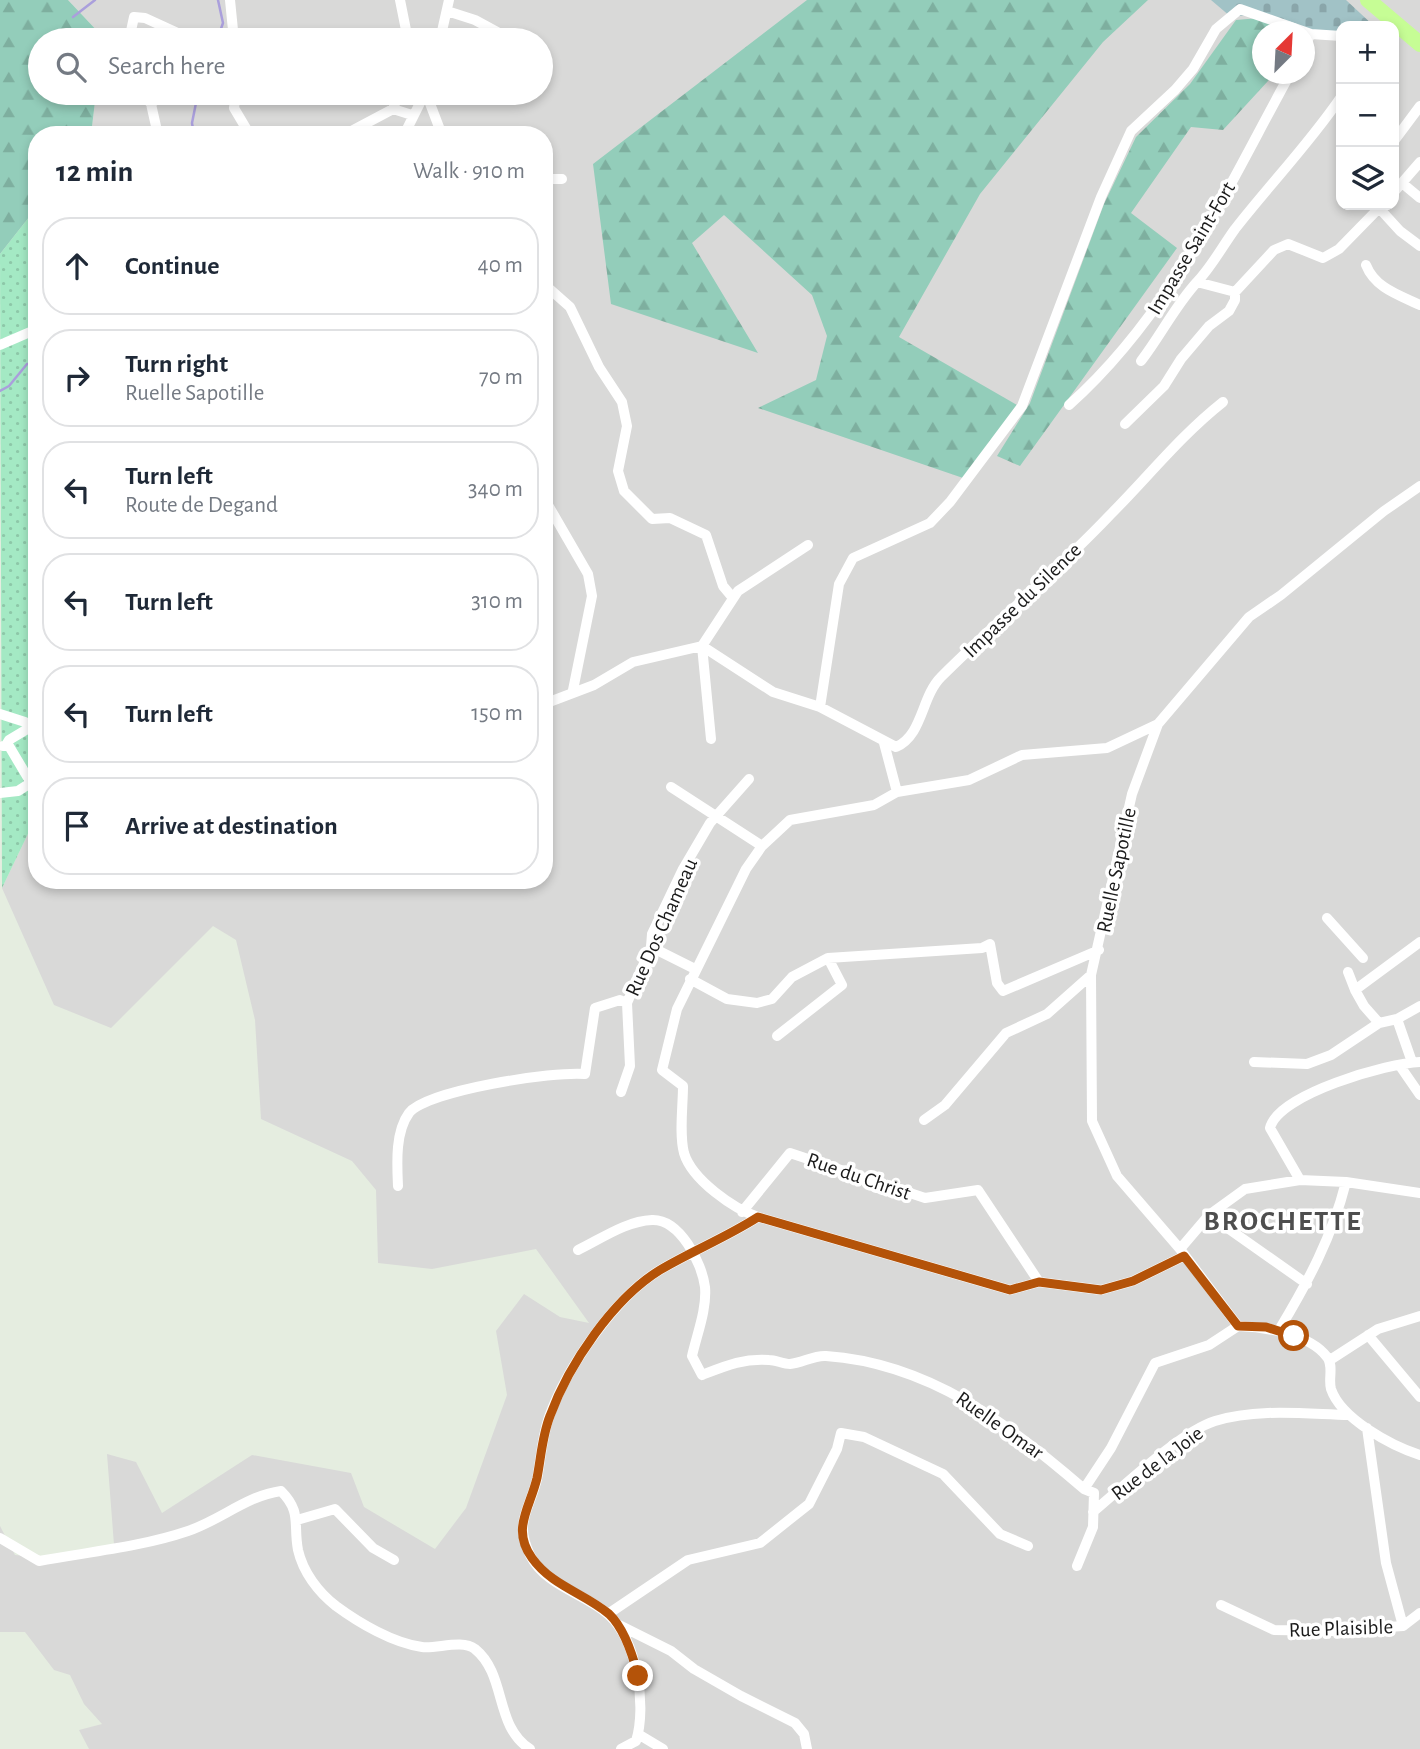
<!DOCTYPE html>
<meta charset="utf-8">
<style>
body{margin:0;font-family:"Alegreya Sans",sans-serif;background:#f6f6f7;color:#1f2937}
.controls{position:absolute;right:21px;top:21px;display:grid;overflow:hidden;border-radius:14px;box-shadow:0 4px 10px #0003}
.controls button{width:63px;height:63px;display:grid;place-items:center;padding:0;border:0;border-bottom:2px solid #e0e1e3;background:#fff;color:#1f2937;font:35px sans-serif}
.compass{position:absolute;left:1252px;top:21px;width:63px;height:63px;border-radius:50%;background:#fff;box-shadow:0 4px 10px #0003;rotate:24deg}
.stop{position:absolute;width:21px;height:21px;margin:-16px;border:5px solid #b45309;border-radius:50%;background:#fff}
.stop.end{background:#b45309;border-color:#fff;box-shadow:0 2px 7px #0008}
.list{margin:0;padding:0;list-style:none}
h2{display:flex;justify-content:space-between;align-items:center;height:91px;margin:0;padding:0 28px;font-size:30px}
h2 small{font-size:23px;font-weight:400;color:#747a83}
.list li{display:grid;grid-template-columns:46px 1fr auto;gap:21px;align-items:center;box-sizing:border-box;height:98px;margin:0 14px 14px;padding:0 14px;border:2px solid #e0e1e3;border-radius:28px}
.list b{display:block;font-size:26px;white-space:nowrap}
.list p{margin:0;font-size:23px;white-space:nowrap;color:#747a83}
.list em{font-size:23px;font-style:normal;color:#747a83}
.icon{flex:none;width:38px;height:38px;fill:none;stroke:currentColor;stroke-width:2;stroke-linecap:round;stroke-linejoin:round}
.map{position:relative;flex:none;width:1420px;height:1749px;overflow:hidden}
.search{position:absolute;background:#fff;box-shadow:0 4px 10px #0003;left:28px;top:28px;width:525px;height:77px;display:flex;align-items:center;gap:18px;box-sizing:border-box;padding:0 24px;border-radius:38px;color:#747a83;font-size:26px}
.panel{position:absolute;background:#fff;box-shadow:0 4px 10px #0003;left:28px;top:126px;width:525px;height:763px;border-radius:28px}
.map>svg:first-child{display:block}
</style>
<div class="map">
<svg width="1420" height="1749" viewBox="0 0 1420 1749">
<defs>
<pattern id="grass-dots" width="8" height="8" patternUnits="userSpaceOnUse" patternTransform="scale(1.75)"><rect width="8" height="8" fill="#a4e9c4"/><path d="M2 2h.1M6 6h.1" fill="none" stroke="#8dc7a8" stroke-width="1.8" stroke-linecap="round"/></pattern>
<pattern id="forest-firs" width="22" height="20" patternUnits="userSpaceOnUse" patternTransform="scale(1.75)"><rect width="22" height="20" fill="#93cdba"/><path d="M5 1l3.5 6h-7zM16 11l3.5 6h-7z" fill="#7eaf9f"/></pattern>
<pattern id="cemetery-stones" width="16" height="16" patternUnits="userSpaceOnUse" patternTransform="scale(1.75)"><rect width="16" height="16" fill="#a1c2c6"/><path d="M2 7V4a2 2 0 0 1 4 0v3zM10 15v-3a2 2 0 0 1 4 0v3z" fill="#8aa6aa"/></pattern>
</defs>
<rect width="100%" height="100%" fill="#e5ede0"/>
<path fill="#d9d9d8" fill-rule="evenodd" d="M68,0H1420V1749H89L79,1730L102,1724L84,1704L70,1675L54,1670L25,1632H0V1526L15,1555L52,1559L114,1545L107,1454L136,1462L162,1513L252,1455L351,1473L364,1507L435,1549L466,1508L507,1395L496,1331L524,1294L560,1317L589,1323L536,1249L432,1269L378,1263L376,1190L352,1161L261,1119L255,1020L236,940L213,926L111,1028L54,1005L2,888L37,815V880H544V135H91L96,93H541V40H102V36ZM1341,26H1394V205H1341ZM1262,32H1304V74H1262Z"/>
<path fill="url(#grass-dots)" d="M37,207V815L2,888L0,254Z"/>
<path fill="url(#forest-firs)" d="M0,0H68L102,36V40H40V93H96L91,135H37V207L0,254Z
M807,0H1148L1103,42L980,194L899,337L1017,405L963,478L758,408L816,380L827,336L812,295L724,215L692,243L758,353L611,304L593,164Z
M1259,18L1279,27V31L1262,32V74H1272L1268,81L1223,130L1191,127L1131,213L1177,248L1020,466L997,456L1030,403L1104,204L1136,137L1190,84L1236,20Z"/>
<path fill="url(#cemetery-stones)" d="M1211,0H1346L1374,26H1341V40L1254,14L1231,17Z"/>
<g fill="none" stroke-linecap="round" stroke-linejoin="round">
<path stroke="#aa9fdc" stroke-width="2.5" d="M73,17L95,0
M217,40L223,23L218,0
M194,135L192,123L198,93
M0,391L9,386L27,364H37"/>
<path stroke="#fff" stroke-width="10" d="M230,0L234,40
M400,0L408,40
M447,11L475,20L512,40
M129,40L134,17L145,18L193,40
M440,40L449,0
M1304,46L1311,34L1341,36
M143,93L151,104L158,135
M236,93L234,108L250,135
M426,93L442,135
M151,104L163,93
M393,109L399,93
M344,135L393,109L412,115
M404,135L425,93
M1394,141L1420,106
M544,179H562
M1402,183L1420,198
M1394,192L1420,162
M1379,208L1400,231L1420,246
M1366,265C1375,288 1399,295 1420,305
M1197,282C1212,266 1222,247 1235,229C1270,184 1309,144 1341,97
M544,284L570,307L599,367L622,402L627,426L618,471L624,491L652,519L670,518L706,535L723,586L733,598
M0,345L37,329
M1141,361C1161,335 1175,306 1197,282L1235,292
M1069,405C1171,314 1225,192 1290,74
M1125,424L1164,386L1181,359L1209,326L1229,311L1235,300V292L1274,250L1288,244L1323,258L1339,249L1382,205
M544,498L588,574L592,596L573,690
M544,704L594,685L633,662L702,646L773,692L820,707L896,747C923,735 921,697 941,677C996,622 1056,572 1110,515C1148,477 1180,436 1223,402
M820,707L839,584L853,558L930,523L950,502L1022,406L1101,197L1131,131L1175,90L1193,69L1216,29L1240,9L1311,34
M0,714L25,722L29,728L9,740L6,745
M1158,724L1107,748L1022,755L969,780L897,792L874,805L790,820L762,846L746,869L677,1009L662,1070L683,1086C683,1106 679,1134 684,1153C692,1180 734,1209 758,1217L1010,1290L1039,1282L1101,1290L1133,1281L1184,1256
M711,739L702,646L738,591L808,545
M884,743L897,792
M3,746H9L31,783
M671,787L762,846
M0,793L18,791L35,780
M1327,918L1363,958
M651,947L695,969
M1348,972L1355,990L1420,942
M690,979L727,999L757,1003L772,999L792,977L828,958L982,948L990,944L997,983L1003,991L1099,950
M1355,990L1364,1006L1379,1023
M1397,1019L1412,1062
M777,1036L842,985L828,958
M1254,1062L1307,1064L1331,1055L1379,1023L1397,1019L1420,1006
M1400,1066L1420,1095
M621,1092L630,1066L627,1003L651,947L652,934L683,869L710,823L749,779
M924,1120L945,1105L1006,1033L1047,1014L1091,975
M1300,1180L1270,1128C1278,1094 1388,1063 1420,1062
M398,1186C397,1164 395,1132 409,1113C427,1090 555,1071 585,1074L595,1008L620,1000L627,1003
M742,1212L790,1153L925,1198L978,1190L1039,1282
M1209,1215L1307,1284
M1180,1249L1209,1215L1245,1189L1300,1180L1346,1182L1420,1193
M578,1250C601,1239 626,1221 652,1220C680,1219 702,1263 705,1287C707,1309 697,1334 692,1356L702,1375C725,1366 743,1358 769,1360C776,1360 783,1364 790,1364C802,1363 814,1355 826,1356C929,1363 1009,1424 1084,1489L1094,1493L1093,1527L1077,1566
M1238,1326L1180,1249L1117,1176L1092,1121L1091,975L1132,794L1158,724L1249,617L1281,595L1384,511L1420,486
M1238,1326C1265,1327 1310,1334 1327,1357C1334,1366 1328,1379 1331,1389C1341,1419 1392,1446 1420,1455
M1279,1330C1308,1282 1332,1237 1346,1182
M1368,1335L1420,1397
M1330,1360L1378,1329L1420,1316
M1367,1428L1386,1563L1403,1626
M1084,1489L1111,1448L1155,1363L1209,1345L1238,1326
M1093,1512C1123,1487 1180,1432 1215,1421C1257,1408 1306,1414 1349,1415
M297,1520L335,1509L373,1548L394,1560
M0,1538L39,1561C88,1552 141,1547 188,1531C221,1520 246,1496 281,1491C302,1512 293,1524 298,1550C303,1572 318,1592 336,1606C359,1623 393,1643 422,1647C437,1649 462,1639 475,1649C507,1675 494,1726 530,1749
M1221,1605L1274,1630L1332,1631L1403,1626L1420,1613
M608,1614L688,1560L760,1543L809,1504L837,1449L841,1433L864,1437L943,1474L1000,1534L1028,1546
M617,1624L671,1651L694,1669L741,1696L795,1723L804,1734L807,1749
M638,1734L663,1749
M621,1749L636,1741C647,1706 637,1641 609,1615C585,1593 546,1587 530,1555C514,1522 529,1511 537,1479C541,1458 542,1437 549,1417C567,1367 615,1297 660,1270C692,1251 727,1237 758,1217"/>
<path stroke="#c6fd95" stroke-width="16" d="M1368,0L1420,44"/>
</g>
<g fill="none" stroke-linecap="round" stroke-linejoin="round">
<path stroke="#b45309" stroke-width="9" d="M638,1676C633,1656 625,1629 609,1614C584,1593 552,1586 532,1558C511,1529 530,1508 537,1478C541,1458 542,1436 550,1416C569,1364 613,1299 660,1270C692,1251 727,1237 758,1217L1010,1290L1039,1282L1101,1290L1133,1281L1184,1256L1238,1326L1266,1327L1294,1336"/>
</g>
<g text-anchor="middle" stroke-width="7" stroke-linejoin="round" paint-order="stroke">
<g font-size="21" fill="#1b1b1b" stroke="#fff">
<text transform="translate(1191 248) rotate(-59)" y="7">Impasse Saint-Fort</text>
<text transform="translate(1022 600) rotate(-44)" y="7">Impasse du Silence</text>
<text transform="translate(1116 870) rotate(-78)" y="7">Ruelle Sapotille</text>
<text transform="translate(661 927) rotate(-66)" y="7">Rue Dos Chameau</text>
<text transform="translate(859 1176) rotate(19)" y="7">Rue du Christ</text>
<text transform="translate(1000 1425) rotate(35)" y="7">Ruelle Omar</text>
<text transform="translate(1157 1463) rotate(-37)" y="7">Rue de la Joie</text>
<text transform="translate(1341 1628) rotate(-2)" y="7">Rue Plaisible</text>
</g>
<g font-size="28" font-weight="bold" letter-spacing="2" fill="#4e4e4e" stroke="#fff">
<text x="1283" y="1230">BROCHETTE</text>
</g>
</g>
</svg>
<div class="controls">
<button>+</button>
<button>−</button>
<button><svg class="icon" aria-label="layers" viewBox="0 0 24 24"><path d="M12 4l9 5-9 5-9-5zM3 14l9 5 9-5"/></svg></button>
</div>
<svg class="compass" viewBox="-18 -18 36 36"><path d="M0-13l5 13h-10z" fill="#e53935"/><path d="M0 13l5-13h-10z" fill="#747a83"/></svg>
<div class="stop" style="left:1294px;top:1336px"></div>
<div class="stop end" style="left:638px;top:1676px"></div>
<div class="search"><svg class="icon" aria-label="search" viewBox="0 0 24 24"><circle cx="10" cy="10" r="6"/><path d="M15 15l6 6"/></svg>Search here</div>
<section class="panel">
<h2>12 min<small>Walk · 910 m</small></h2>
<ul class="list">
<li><svg class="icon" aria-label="ahead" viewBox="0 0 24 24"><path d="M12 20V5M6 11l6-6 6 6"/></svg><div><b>Continue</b></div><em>40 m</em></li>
<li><svg class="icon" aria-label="right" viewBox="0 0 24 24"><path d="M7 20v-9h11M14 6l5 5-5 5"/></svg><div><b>Turn right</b><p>Ruelle Sapotille</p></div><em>70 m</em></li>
<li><svg class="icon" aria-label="left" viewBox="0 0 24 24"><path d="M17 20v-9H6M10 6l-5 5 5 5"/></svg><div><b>Turn left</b><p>Route de Degand</p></div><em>340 m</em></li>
<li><svg class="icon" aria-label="left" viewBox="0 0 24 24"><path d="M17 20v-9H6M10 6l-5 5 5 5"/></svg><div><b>Turn left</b></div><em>310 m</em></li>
<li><svg class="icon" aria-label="left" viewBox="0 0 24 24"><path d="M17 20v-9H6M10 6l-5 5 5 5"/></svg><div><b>Turn left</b></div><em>150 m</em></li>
<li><svg class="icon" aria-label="arrive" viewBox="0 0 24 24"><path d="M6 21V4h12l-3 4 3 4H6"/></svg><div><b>Arrive at destination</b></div></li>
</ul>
</section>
</div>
